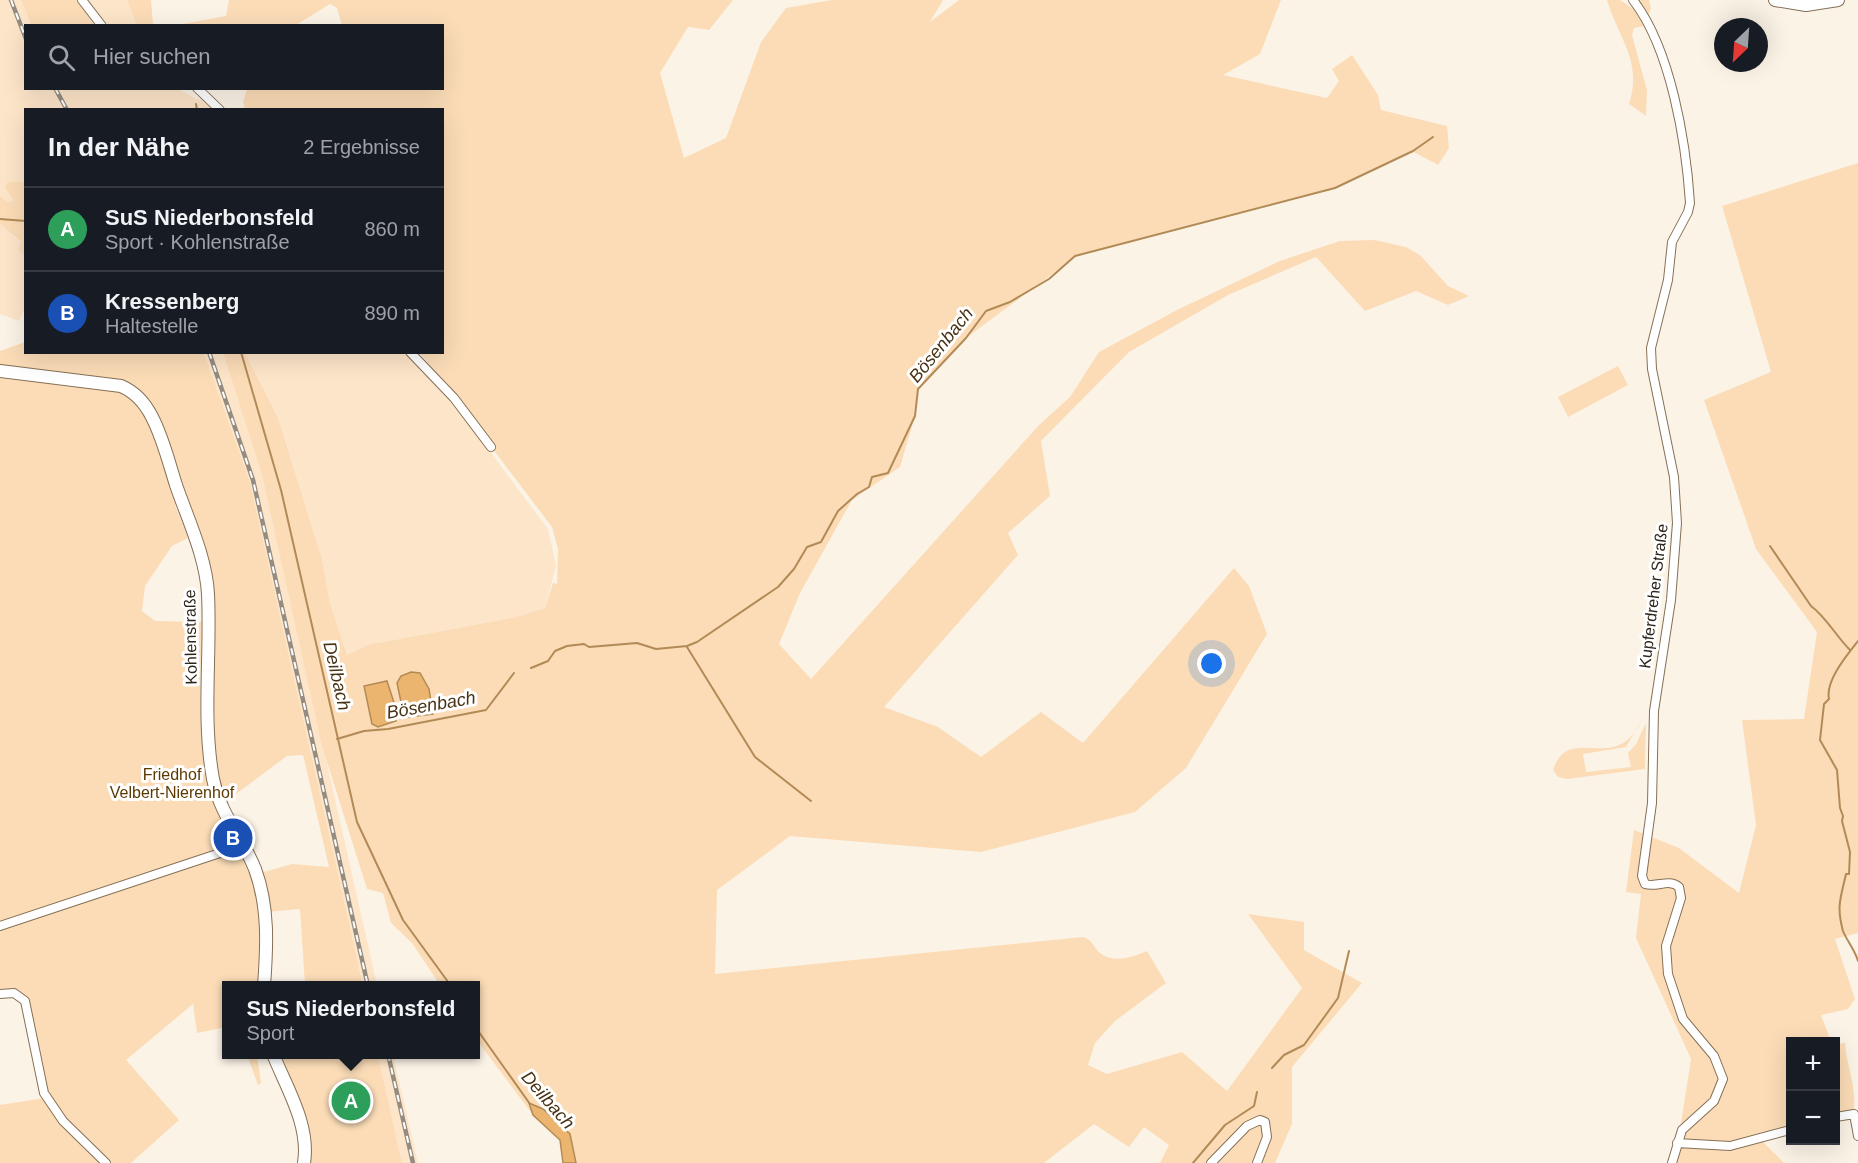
<!DOCTYPE html>
<html lang="de">
<meta charset="utf-8">
<style>
body{margin:0;font-family:Helvetica,sans-serif;background:#20242c;color:#f1f3f6}
.controls{position:absolute;right:18px;bottom:18px;display:grid;overflow:hidden;border-radius:0px;box-shadow:0 6px 24px #0002}
.controls button{width:54px;height:54px;display:grid;place-items:center;padding:0;border:0;border-bottom:2px solid #363941;background:#171b24;color:#f1f3f6;font:30px sans-serif}
.compass{position:absolute;left:1714px;top:18px;width:54px;height:54px;border-radius:50%;background:#171b24;box-shadow:0 6px 24px #0002;rotate:205deg}
.you{position:absolute;left:1212px;top:664px;width:21px;height:21px;margin:-15px;border:4px solid #fff;border-radius:50%;background:#1a73e8;box-shadow:0 0 0 9px #1a73e833}
.badge{display:grid;place-items:center;width:39px;height:39px;border-radius:50%;background:#1a73e8;color:#fff;font-size:20px;font-weight:700}
.pin{position:absolute;translate:-50% -50%;border:3px solid #fff;box-shadow:0 2px 6px #0006}
.popup{position:absolute;left:222px;top:981px;width:258px;height:78px;box-sizing:border-box;display:grid;place-content:center;border-radius:0px;background:#171b24;filter:drop-shadow(0 2px 4px #0005);font-size:20px;white-space:nowrap;color:#9ea1a6}
.popup b{font-size:22px;color:#f1f3f6}
.popup::after{content:'';position:absolute;left:50%;top:100%;margin-left:-12px;border:12px solid transparent;border-top-color:#171b24}
.list{margin:0;padding:0;list-style:none}
h2{display:flex;justify-content:space-between;align-items:center;height:78px;margin:0;padding:0 24px;font-size:26px}
h2 small{font-size:20px;font-weight:400;color:#9ea1a6}
.list li{display:grid;grid-template-columns:39px 1fr auto;gap:18px;align-items:center;box-sizing:border-box;height:84px;padding:0 24px;border-top:2px solid #363941}
.list b{display:block;font-size:22px;white-space:nowrap}
.list p{margin:0;font-size:20px;white-space:nowrap;color:#9ea1a6}
.list em{font-size:20px;font-style:normal;color:#9ea1a6}
.icon{flex:none;width:33px;height:33px;fill:none;stroke:currentColor;stroke-width:2;stroke-linecap:round;stroke-linejoin:round}
.map{position:relative;flex:none;width:1858px;height:1163px;overflow:hidden}
.search{position:absolute;background:#171b24;box-shadow:0 6px 24px #0002;left:24px;top:24px;width:420px;height:66px;display:flex;align-items:center;gap:15px;box-sizing:border-box;padding:0 21px;border-radius:0px;color:#9ea1a6;font-size:22px}
.panel{position:absolute;background:#171b24;box-shadow:0 6px 24px #0002;left:24px;top:108px;width:420px;height:246px;border-radius:0px}
.map>svg:first-child{display:block}
</style>
<div class="map">
<svg width="1858" height="1163" viewBox="0 0 1858 1163">
<rect width="100%" height="100%" fill="#fcf3e7"/>
<path fill="#fde5c9" d="M0,0H21L31,25L26,26V88L178,89L199,100L201,97L217,109L26,110L25,182H8L14,201L9,202L0,196Z
M87,0H127L138,25H108Z
M0,224L21,243L18,250L25,257V308L19,321L0,314Z
M204,353H223L262,475L377,985H363L250,482Z
M245,353H416L548,529L556,566L545,608L516,617L367,645L347,655L330,603L322,559L278,416Z
M378,1055H393L418,1163H402Z"/>
<path fill="#fbdcb7" fill-rule="evenodd" d="M21,0H77L94,25H31Z
M127,0H151L153,25H137Z
M229,0H733L709,30L688,27L660,73L684,158L726,138L761,42L786,8L832,0H943L930,22L959,0H1281L1260,54L1223,75L1327,98L1339,81L1332,69L1352,55L1378,95L1381,110L1447,126L1449,148L1438,165L1412,151L1335,188L1077,256L966,338L918,389L915,416L900,467L852,500L800,593L779,644L811,679L1039,425L1070,397L1099,352L1177,310L1280,261L1340,241L1374,240L1406,247L1420,255L1448,286L1469,296L1448,305L1416,291L1365,311L1316,257L1228,295L1129,352L1041,441L1050,496L1008,533L1018,555L884,707L938,727L981,757L1041,712L1083,743L1234,568L1249,586L1267,634L1186,768L1135,812L981,852L790,836L717,890L715,974L1083,937C1093,940 1093,947 1100,953C1114,964 1133,957 1147,951L1166,983L1115,1021L1095,1043L1088,1065L1107,1074L1182,1052L1227,1091L1302,988L1248,914L1304,922V950L1362,983L1292,1067V1124L1275,1163H1160L1169,1145L1144,1127L1129,1147L1094,1124L1044,1163H576L570,1134L530,1104L533,1115L476,1039V986L440,985L412,943L391,923L383,893L367,889L322,746L262,475L223,353H245L278,417L322,559L330,603L347,655L367,645L516,617L545,608L553,583L557,584L558,549L552,527L420,353L442,352V110H245L243,102L247,89L442,88V26L342,25L337,8L330,4L296,25L172,26L226,16ZM411,672H419L429,689L433,714L408,717L402,707L397,683L401,676ZM387,681L398,715L396,720L378,727L372,724L363,686Z
M1607,0H1620L1635,10V0H1649L1651,9L1644,26L1634,28L1632,35L1647,90L1646,116L1629,104C1643,61 1618,38 1607,0Z
M1858,163V933L1835,939L1855,999L1848,1009L1821,1015L1831,1041L1790,1042V1129L1729,1145L1678,1142L1691,1059L1636,938L1641,894L1626,892L1634,830L1679,848L1739,893L1756,825L1742,720L1804,719L1817,632L1756,549L1704,400L1771,372L1722,206Z
M8,182H25V257L18,250L21,242L0,224V196L8,202L14,201L5,187Z
M25,342L26,352L204,353L250,482L363,985H305L300,909L268,912L260,873L292,864L329,867L303,755L287,756L224,803L215,760L212,597L187,500L175,505L188,538L172,546L145,586L142,611L155,621L202,622C201,683 194,752 217,811C222,822 229,833 235,844L0,924V351Z
M1618,366L1628,385L1568,417L1558,397Z
M1646,713L1626,747L1583,754L1586,772L1631,767L1628,753L1636,744L1646,723L1645,769L1567,779L1558,777L1553,770C1565,732 1599,758 1623,743C1634,737 1640,724 1646,713Z
M232,850L242,854C263,896 261,939 260,985L226,986V1027L197,1033L193,1004L126,1060L179,1120L131,1163H109L63,1119L47,1096L28,1002L0,993V928Z
M1845,1043C1847,1069 1858,1089 1853,1114L1836,1117V1044Z
M247,1055H257L261,1083L258,1085Z
M277,1055H378L402,1163H308L311,1140Z
M44,1098L102,1163H0V1105Z
M1762,1141L1784,1163H1673L1678,1145Z"/>
<path fill="#ebb56f" stroke="#b28a56" stroke-width="1.5" d="M411,672L420,673L429,689L433,714L408,717L402,707L397,683L401,676Z
M387,681L398,715L396,721L378,727L372,724L364,686Z
M529,1103L543,1109L570,1134L576,1163H563L560,1140L533,1115Z"/>
<g fill="none" stroke-linecap="round" stroke-linejoin="round">
<path stroke="#b28a56" stroke-width="2" d="M196,104L197,110
M0,219L26,221
M241,352L281,490L357,822L403,920L451,986
M1770,546L1811,606C1826,617 1836,636 1850,650
M1858,641C1847,655 1825,681 1829,699L1824,704L1820,740L1837,770L1840,808L1843,816L1842,821L1850,852L1849,874H1846C1841,897 1836,906 1843,931C1847,941 1855,950 1858,961
M687,647L755,757L811,801
M531,668L548,661L555,651L567,646L584,644L589,647L637,643L656,649L687,646L697,642L778,587L794,569L807,547L821,542L838,511L857,494L869,487L872,477L888,473L915,416L918,389L966,338L986,311L1010,302L1049,279L1075,256L1335,188L1413,151L1433,137
M337,739L364,731L388,729L486,710L514,673
M476,1028L530,1104
M1272,1068L1284,1055L1304,1045L1338,998L1349,951
M1193,1163L1225,1125L1254,1106L1257,1092"/>
<defs>
<path id="street" d="M82,0L102,26
M1633,0C1671,49 1686,142 1690,203L1688,212L1672,242L1668,280L1651,348L1652,369L1674,477L1677,523L1671,600L1654,711L1652,803L1642,876L1645,884C1657,888 1669,878 1679,887L1681,898L1666,946L1668,974L1683,1019L1714,1056L1723,1079L1714,1101L1682,1130L1672,1163
M197,88L220,110
M410,352L454,398L491,447
M0,926L226,851L241,844
M0,994L14,993L25,1001L44,1093L63,1121L106,1163
M1836,1117L1854,1114L1858,1136
M1677,1143L1730,1146L1790,1130
M1211,1163L1247,1126L1260,1120L1265,1122L1267,1137L1257,1163"/>
<path id="secondary" d="M1775,0L1806,5L1838,0
M0,371L121,386C135,392 145,403 152,417C163,438 169,463 176,485C188,520 206,557 208,594C211,656 202,718 213,779C221,817 242,836 255,869C269,907 267,946 264,986
M273,1054C287,1089 310,1125 304,1163"/>
</defs>
<use href="#street" stroke="#857056" stroke-width="10"/>
<use href="#secondary" stroke="#857056" stroke-width="14"/>
<use href="#street" stroke="#fff" stroke-width="8"/>
<use href="#secondary" stroke="#fff" stroke-width="12"/>
<defs>
<path id="rail" d="M11,0L26,39
M55,88L67,110
M209,352L253,480L368,986
M388,1054L413,1163"/>
</defs>
<use href="#rail" stroke="#958c81" stroke-width="4.5"/>
<use href="#rail" stroke="#fff" stroke-width="2" stroke-dasharray="7" stroke-linecap="butt"/>
</g>
<g text-anchor="middle" stroke-width="6" stroke-linejoin="round" paint-order="stroke">
<g font-size="16" fill="#2d241a" stroke="#fff">
<text transform="translate(1653 596) rotate(-83)" y="6">Kupferdreher Straße</text>
<text transform="translate(190 637) rotate(-91)" y="6">Kohlenstraße</text>
</g>
<g font-size="16" fill="#5c3900" stroke="#fff">
<text x="172" y="780">Friedhof<tspan x="172" dy="18">Velbert-Nierenhof</tspan></text>
</g>
<g font-size="18" font-style="italic" fill="#483213" stroke="#fff">
<text transform="translate(941 345) rotate(-51)" y="6">Bösenbach</text>
<text transform="translate(337 676) rotate(77)" y="6">Deilbach</text>
<text transform="translate(431 705) rotate(-10)" y="6">Bösenbach</text>
<text transform="translate(548 1100) rotate(49)" y="6">Deilbach</text>
</g>
</g>
</svg>
<div class="controls">
<button>+</button>
<button>−</button>
</div>
<svg class="compass" viewBox="-18 -18 36 36"><path d="M0-13l5 13h-10z" fill="#e53935"/><path d="M0 13l5-13h-10z" fill="#9ea1a6"/></svg>
<div class="you"></div>
<div class="pin badge" style="left:351px;top:1101px;background:#2e9e5b">A</div>
<div class="popup"><b>SuS Niederbonsfeld</b>Sport</div>
<div class="pin badge" style="left:233px;top:838px;background:#1a4fb4">B</div>
<div class="search"><svg class="icon" aria-label="search" viewBox="0 0 24 24"><circle cx="10" cy="10" r="6"/><path d="M15 15l6 6"/></svg>Hier suchen</div>
<section class="panel">
<h2>In der Nähe<small>2 Ergebnisse</small></h2>
<ul class="list">
<li><span class="badge" style="background:#2e9e5b">A</span><div><b>SuS Niederbonsfeld</b><p>Sport · Kohlenstraße</p></div><em>860 m</em></li>
<li><span class="badge" style="background:#1a4fb4">B</span><div><b>Kressenberg</b><p>Haltestelle</p></div><em>890 m</em></li>
</ul>
</section>
</div>
